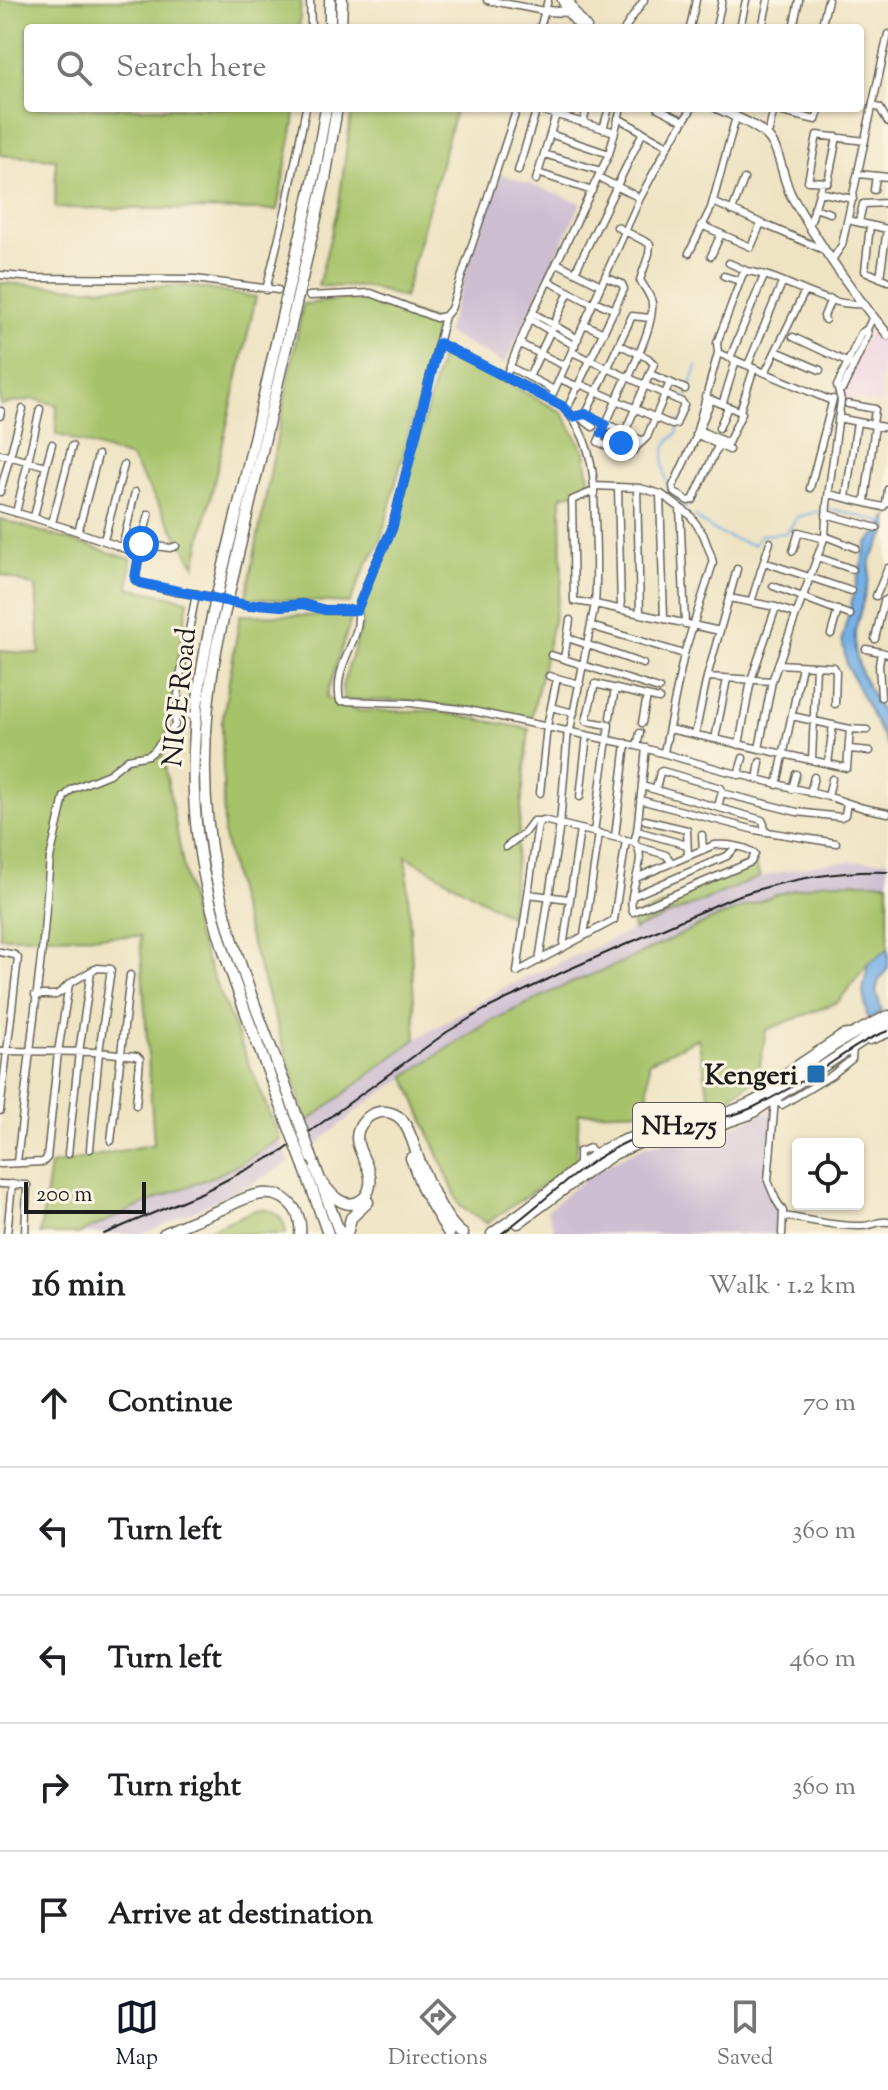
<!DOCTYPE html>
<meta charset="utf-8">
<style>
body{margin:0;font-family:"Sorts Mill Goudy",serif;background:#f2f2f2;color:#202124}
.controls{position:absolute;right:24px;bottom:24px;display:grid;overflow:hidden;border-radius:8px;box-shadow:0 2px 6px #0004}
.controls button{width:72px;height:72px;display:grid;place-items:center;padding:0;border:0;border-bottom:2px solid #e0e0e0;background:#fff;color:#202124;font:40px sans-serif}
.scale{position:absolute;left:24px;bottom:20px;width:122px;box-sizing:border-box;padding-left:8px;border:4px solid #1c1c1c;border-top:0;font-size:22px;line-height:28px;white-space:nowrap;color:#1c1c1c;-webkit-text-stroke:6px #fcf5e5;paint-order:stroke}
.stop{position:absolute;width:24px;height:24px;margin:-18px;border:6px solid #1a73e8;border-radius:50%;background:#fff}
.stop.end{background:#1a73e8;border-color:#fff;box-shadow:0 2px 8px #0008}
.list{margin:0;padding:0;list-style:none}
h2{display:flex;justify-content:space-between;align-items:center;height:104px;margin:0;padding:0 32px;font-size:34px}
h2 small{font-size:26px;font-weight:400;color:#757577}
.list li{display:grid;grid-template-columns:52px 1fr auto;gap:24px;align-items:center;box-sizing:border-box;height:128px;padding:0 32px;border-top:2px solid #e0e0e0}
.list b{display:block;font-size:30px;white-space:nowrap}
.list em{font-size:26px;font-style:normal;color:#757577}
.icon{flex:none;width:44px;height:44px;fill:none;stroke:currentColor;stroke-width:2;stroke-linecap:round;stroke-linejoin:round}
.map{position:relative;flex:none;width:888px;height:1234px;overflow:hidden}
.search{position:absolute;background:#fff;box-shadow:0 2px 6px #0004;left:24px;right:24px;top:24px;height:88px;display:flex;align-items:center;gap:20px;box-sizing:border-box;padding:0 28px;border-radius:8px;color:#757577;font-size:30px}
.sheet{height:744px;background:#fff}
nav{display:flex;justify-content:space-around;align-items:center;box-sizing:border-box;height:112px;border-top:2px solid #e0e0e0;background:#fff;font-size:22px;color:#757577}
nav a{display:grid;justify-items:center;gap:4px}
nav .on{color:#111827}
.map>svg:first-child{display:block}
</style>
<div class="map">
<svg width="888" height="1234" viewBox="0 0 888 1234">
<rect width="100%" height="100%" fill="#fcf5e5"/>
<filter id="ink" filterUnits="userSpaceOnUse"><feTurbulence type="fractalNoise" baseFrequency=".0125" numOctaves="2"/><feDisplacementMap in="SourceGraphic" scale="16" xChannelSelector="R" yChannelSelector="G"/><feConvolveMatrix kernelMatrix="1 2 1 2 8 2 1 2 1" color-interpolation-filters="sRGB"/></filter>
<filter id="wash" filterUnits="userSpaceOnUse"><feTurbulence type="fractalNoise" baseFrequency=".006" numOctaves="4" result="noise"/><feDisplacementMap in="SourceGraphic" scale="32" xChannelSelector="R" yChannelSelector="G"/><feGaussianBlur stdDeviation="1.8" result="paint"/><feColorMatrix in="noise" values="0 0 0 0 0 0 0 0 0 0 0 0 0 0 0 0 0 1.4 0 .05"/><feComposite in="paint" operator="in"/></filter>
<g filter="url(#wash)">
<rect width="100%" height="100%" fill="#eee3c3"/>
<path fill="#efd0e5" d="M874,321L888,341V364L883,368L880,383L881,404L842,396L846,383Z"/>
<path fill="#cdbed2" d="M499,173L581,203L505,364L446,333Z
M888,860V882H824L778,894L711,920L621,963L564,986L489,1022L364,1105L314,1146L307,1122L416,1039L505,987L633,930L760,877L822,863Z
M773,1109L765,1180L774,1202L781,1210L777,1234H556L547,1210L595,1171L645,1146L737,1125Z
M280,1139L290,1162L250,1185L143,1234H78L158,1198L217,1175L243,1162Z"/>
<path fill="#a7c36a" stroke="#627043" stroke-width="2" d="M0,0H301L299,28H28V108H295L294,123L277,210L55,208L56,159L0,155Z
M352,108H456L404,298L370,287L318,286L339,203Z
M0,283L83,288L189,286L256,297L195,566L131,458L56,434L57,405L34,399L0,405Z
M366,297L438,322L380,543L367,563L350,603L246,598L303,304Z
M443,349L562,412L585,452L590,488L561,496L562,582L531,720L417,701L344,700L342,686L362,625L361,607L390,548Z
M0,519L131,559L129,588L188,600L163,756L196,935L280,1139L243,1162L217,1175L158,1198L78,1234H40L50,1165L154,1144L140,936L0,937V651L40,654L36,587L0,574Z
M240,615L352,616L326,697L359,711H434L529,729L510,916L406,856L416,1039L307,1122L239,903L224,836L222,723Z
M755,863L760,877L633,930L631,919Z
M824,882H888V949L868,964L838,1002L766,1030L758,1077L728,1099L709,1096L698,1038L649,1062L647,1111L579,1113L576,1162L487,1223L460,1206L405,1076L489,1022L564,986L621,963L711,920L778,894Z
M262,1209C277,1211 285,1219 286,1234H199L255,1210Z"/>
<path fill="#76b0e7" stroke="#496682" stroke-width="2" d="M888,517V529L870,561L869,579L855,631V650L861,673L888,726V747L847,666L842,639L867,543L879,532Z
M888,949V968L878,982L876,992L882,1011L868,1020L863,992L868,964Z"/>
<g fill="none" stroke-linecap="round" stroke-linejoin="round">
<path stroke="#76b0e7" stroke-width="2" d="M685,403L697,366
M680,421L677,433L666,445L663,462L668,491L687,509
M695,516C710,531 733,540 754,545L760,535L787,533L797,517L820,511L837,510L888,524"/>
</g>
</g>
<g filter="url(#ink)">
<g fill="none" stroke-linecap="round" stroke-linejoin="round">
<defs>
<path id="minor" d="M310,0L311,28
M487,0L544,11
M540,28L548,0
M625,28L644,0
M690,28L696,0
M716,28L722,0
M740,28L746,0
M762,28L768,0
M793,28L799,0
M821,28L828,0
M873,106L880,108L888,122
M533,108L615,132
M658,108L684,121
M774,110L816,120L820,108
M618,118L668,146
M583,123L587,108
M603,129L609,108
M769,131L774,108
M550,134L609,154
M837,137L828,182L808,181L817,135L865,141
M544,154L601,171
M518,171L537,108
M538,173L592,191
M858,174L888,177
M598,177L609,154L621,108
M536,180L558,108
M874,190L876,176
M819,192L853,199
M713,202L761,223
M814,208L830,213
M732,211L744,179
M848,220L887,229L880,278
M811,221L822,183
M859,222L863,204L888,203
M701,225L751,247L761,223L824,250
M870,225L865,271L888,281
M617,227L650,244L649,254L640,280C644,287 651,296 652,303C654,323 637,358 629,377
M689,253L711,208L736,117
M711,256L721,234
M834,257L842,245L888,34
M557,263L601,285
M729,263L747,271
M575,272L643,132
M0,275L34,278L195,279L278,290
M724,276L740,281
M548,281L593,304
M266,290L286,208L306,108
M309,296L371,293L436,318L445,316L451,309L517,108
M594,301L615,310
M533,313L578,339
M530,319L575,346
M825,320L824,316L831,299
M584,324L604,333
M793,337L851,364
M439,343L562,406C584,428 592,456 594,486L640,488L661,494L690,515L703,534L711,555L713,563L684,654L664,752
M520,344L565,366
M776,351L820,370
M572,352L682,402L684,405L676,424L672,425L580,384
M718,353L717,343L742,276L745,271C785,275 821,307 862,304
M730,358L764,276
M748,365L782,283
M510,367L554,390
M765,373L805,291
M650,374L685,389
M627,376L598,442L627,455L643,441
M529,377L569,292
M505,378L531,316L598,177L640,198
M560,379L579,387
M839,391L843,388L868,335L867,329L873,317
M705,397L741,412L742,413L728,443L699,430L711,400
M550,400L640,198L668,146L692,108
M723,402L736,360
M848,404L875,409L873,425
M741,408L754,368
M566,411L624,289L622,284L605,277
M586,414L632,316L650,318
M0,416L1,411
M578,416L593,427
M573,417L586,414L643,441L647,437L670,382
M838,418L888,428
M719,428L728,407
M602,433L635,450
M697,435L673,486L674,492L688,501L693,500L718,446
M729,450L696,434L718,353L832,401
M617,451L654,364L648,358L620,345
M0,454L46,466L34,517
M46,466L52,444
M594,486V491C595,529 598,567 595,604L574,601L572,500L594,491
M618,487L621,610
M637,488L640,614
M810,488L833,399
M0,492L23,409
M660,494L664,619
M829,494L883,507L886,504L888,489
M846,497L857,422
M865,501L875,425
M0,508C47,521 93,536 139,554L141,544L170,548L176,546
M680,508L685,624
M16,513L40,409
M826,514L877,528
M52,523L72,446
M78,532L98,455
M825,536L856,548
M104,540L124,465
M141,544L149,514
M122,548L135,492
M793,551L799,532L824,539
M139,554L135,579L137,582L175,592L198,594
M817,557L852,569
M764,562L851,591
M773,586L850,615
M876,596L888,568
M729,598L776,607L796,614
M752,599L770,542
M235,603L250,606L260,604L282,606L303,604L325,610H357L373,570L392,529L445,316
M357,610C364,639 332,663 340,701L410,703L468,710L637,746L722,770L833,798L863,808L888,813
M591,626L684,654
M831,634L838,610
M568,638L643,664
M875,639L884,601L888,599
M866,649L881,652
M551,655L659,689
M564,659L570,620
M778,664L834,667L836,671L835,704
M549,676L580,684
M707,677L772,681
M881,697L879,665L881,652L888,654
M177,707L194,718
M551,707L574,713
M610,717L615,689
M642,723L647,696
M669,729L847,768L850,729L792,716
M850,729L867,730
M570,730L595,604L720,631
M695,735L707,677L737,569
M715,739L727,679
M739,745L751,680L776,607
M637,746L640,733
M759,749L772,681L825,536L827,504L841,400L837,386L861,333L867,329
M850,749L870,751
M812,760L816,666
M828,764L833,725
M738,775L743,758
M757,780L760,762
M777,785L802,666
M642,786L762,820L764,824V832
M656,789L660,772L662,771L721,788L722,791L718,807
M792,789L796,774
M540,793L547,726L556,683
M722,793L797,812L841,817L845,815L847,803
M810,793L814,777
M580,797L587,735
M828,797L832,779
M640,800L755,830L836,843
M645,820L687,830L688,856
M637,831L687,845
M594,832L609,725L586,721L595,684L659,699
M702,835L703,850
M615,837L626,743
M634,842C651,858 625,892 633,912L751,862L755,854C747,846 726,844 714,845L636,878
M506,847L524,833L533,821H540
M639,847L666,855L672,863
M528,894L569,899
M633,896L727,856L736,847
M584,936L599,833
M563,948L580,829
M0,952L15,955L18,958L0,1111
M539,961L560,824L568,730
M517,972L538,824L543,820L634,842L637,831L646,748
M517,972L614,920L626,840
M35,995H56L62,991L69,984L91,971
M0,1051L99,1052L137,1056L140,1059L136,1105
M765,1093L770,1082L842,1034L848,1033
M111,1141L130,975
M68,1154L79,1052L91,971L98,968L111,969L99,1052L90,1149
M17,1162L44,932L50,858L64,797L72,789L109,774L128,759L149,755L154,751L175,725L180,677L196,594
M0,1164L43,1162L47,1158L58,1052L69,984
M579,1166V1152L590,1148L594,1155
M0,1184L27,1185L25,1234
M784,1216C810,1220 837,1227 863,1226C873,1226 878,1220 888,1222
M7,1234L12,1184
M782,1234L783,1211L776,1200L768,1181L775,1100L782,1105L832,1075L852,1059L853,1048"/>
<path id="major" d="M562,0L568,13L581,28
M569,0L574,11L587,28
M544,11L571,12
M717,108C733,116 753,123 766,135C781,148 782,180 792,197C820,246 852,292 888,335
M870,1040L888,1033"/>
<path id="highway" d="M330,28V0
M341,28L342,0
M298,1119C269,1039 233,959 216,876C200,799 202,722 217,645L325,179L337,108
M287,1122C254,1030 211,938 198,840C181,713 215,605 244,483C268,381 290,279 314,177L326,108
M312,1158L340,1234
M411,1158L423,1190L449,1234
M305,1169L328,1234
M321,1181C330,1193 344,1212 361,1200C366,1197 369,1191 370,1185C374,1163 344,1143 364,1121C368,1116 374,1113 380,1112C388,1111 397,1114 402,1120C411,1131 414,1147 419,1160C426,1179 446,1224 463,1234
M518,1223L591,1169L614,1154L648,1139L718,1125L750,1114L888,1024
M164,1234C183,1224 203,1217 222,1209C233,1204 245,1197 257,1195C283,1189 303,1209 300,1234
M347,1234L351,1218L368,1202
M492,1234C512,1219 532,1206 551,1190C570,1175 587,1158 609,1147C654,1125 705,1125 749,1104C773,1093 793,1074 814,1059C837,1042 863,1028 888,1016"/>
</defs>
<use href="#minor" stroke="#666256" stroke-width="9"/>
<use href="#major" stroke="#666256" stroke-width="11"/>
<use href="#highway" stroke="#666256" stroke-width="13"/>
<use href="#minor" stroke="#fff" stroke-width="6"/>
<use href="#major" stroke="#fff" stroke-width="8"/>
<use href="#highway" stroke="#fff" stroke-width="10"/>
<path stroke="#1c1c1c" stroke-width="2" d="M104,1234L203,1192L283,1151L447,1032L484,1010L565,971L734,897C784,880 834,870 888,872
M501,1234C545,1202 585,1158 636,1138C674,1123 717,1124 754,1107C776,1096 799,1083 819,1071C842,1056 862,1040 888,1031"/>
<defs>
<path id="minor-bridge" d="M202,595L235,603"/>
<path id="highway-bridge" d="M298,1119L312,1158
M287,1122L305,1169"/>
</defs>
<use href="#minor-bridge" stroke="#666256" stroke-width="9" stroke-linecap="butt"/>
<use href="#highway-bridge" stroke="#666256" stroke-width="13" stroke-linecap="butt"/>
<use href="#minor-bridge" stroke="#fff" stroke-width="6"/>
<use href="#highway-bridge" stroke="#fff" stroke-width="10"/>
</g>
</g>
<g fill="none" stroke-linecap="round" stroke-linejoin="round" filter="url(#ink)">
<path stroke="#1a73e8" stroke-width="10" d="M141,544L135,579L140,583L250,606L260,604L282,606L303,604L325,610H357L373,570L392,529L439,343L562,406L573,417L586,414L605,424L602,433L621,443"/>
</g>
<rect fill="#1f6fb2" stroke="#fcf5e5" stroke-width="3" x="806" y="1064" width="20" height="20" rx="4"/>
<g text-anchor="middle" stroke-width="6" stroke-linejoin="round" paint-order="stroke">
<rect fill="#fcf5e5" stroke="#5f5d58" stroke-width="2" x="633" y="1103" width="92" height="44" rx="6"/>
<g font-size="26" font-weight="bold" fill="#1c1c1c">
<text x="679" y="1134">NH275</text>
</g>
<g font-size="28" fill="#1c1c1c" stroke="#fcf5e5">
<text transform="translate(178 697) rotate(-84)" y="10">NICE Road</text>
</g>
<g font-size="28" font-weight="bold" fill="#1c1c1c" stroke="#fcf5e5" text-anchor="end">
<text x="798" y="1084">Kengeri</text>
</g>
</g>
</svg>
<div class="controls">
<button><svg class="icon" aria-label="locate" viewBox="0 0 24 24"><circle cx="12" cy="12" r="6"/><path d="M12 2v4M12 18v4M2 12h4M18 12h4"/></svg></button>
</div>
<div class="scale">200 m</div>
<div class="stop" style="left:141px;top:544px"></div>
<div class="stop end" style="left:621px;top:443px"></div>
<div class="search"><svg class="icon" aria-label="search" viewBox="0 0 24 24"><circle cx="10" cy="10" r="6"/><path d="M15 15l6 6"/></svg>Search here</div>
</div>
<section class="sheet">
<h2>16 min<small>Walk · 1.2 km</small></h2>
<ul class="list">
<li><svg class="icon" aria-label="ahead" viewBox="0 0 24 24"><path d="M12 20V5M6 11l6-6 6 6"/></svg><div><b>Continue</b></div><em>70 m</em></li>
<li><svg class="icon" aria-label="left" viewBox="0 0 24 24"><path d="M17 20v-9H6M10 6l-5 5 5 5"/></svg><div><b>Turn left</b></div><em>360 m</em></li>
<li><svg class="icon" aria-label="left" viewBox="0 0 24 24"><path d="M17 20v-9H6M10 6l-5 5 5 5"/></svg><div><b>Turn left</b></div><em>460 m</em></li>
<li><svg class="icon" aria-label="right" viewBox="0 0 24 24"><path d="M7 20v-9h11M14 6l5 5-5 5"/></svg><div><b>Turn right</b></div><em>360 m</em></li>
<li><svg class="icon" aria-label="arrive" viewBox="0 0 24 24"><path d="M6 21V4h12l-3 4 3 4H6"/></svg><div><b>Arrive at destination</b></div></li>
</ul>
</section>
<nav>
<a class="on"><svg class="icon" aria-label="map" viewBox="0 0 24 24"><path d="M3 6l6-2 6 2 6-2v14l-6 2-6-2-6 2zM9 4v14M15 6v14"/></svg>Map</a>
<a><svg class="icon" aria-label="directions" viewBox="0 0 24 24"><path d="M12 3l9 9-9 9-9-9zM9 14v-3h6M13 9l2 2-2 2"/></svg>Directions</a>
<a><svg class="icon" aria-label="saved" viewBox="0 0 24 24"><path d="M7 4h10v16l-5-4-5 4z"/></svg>Saved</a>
</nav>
